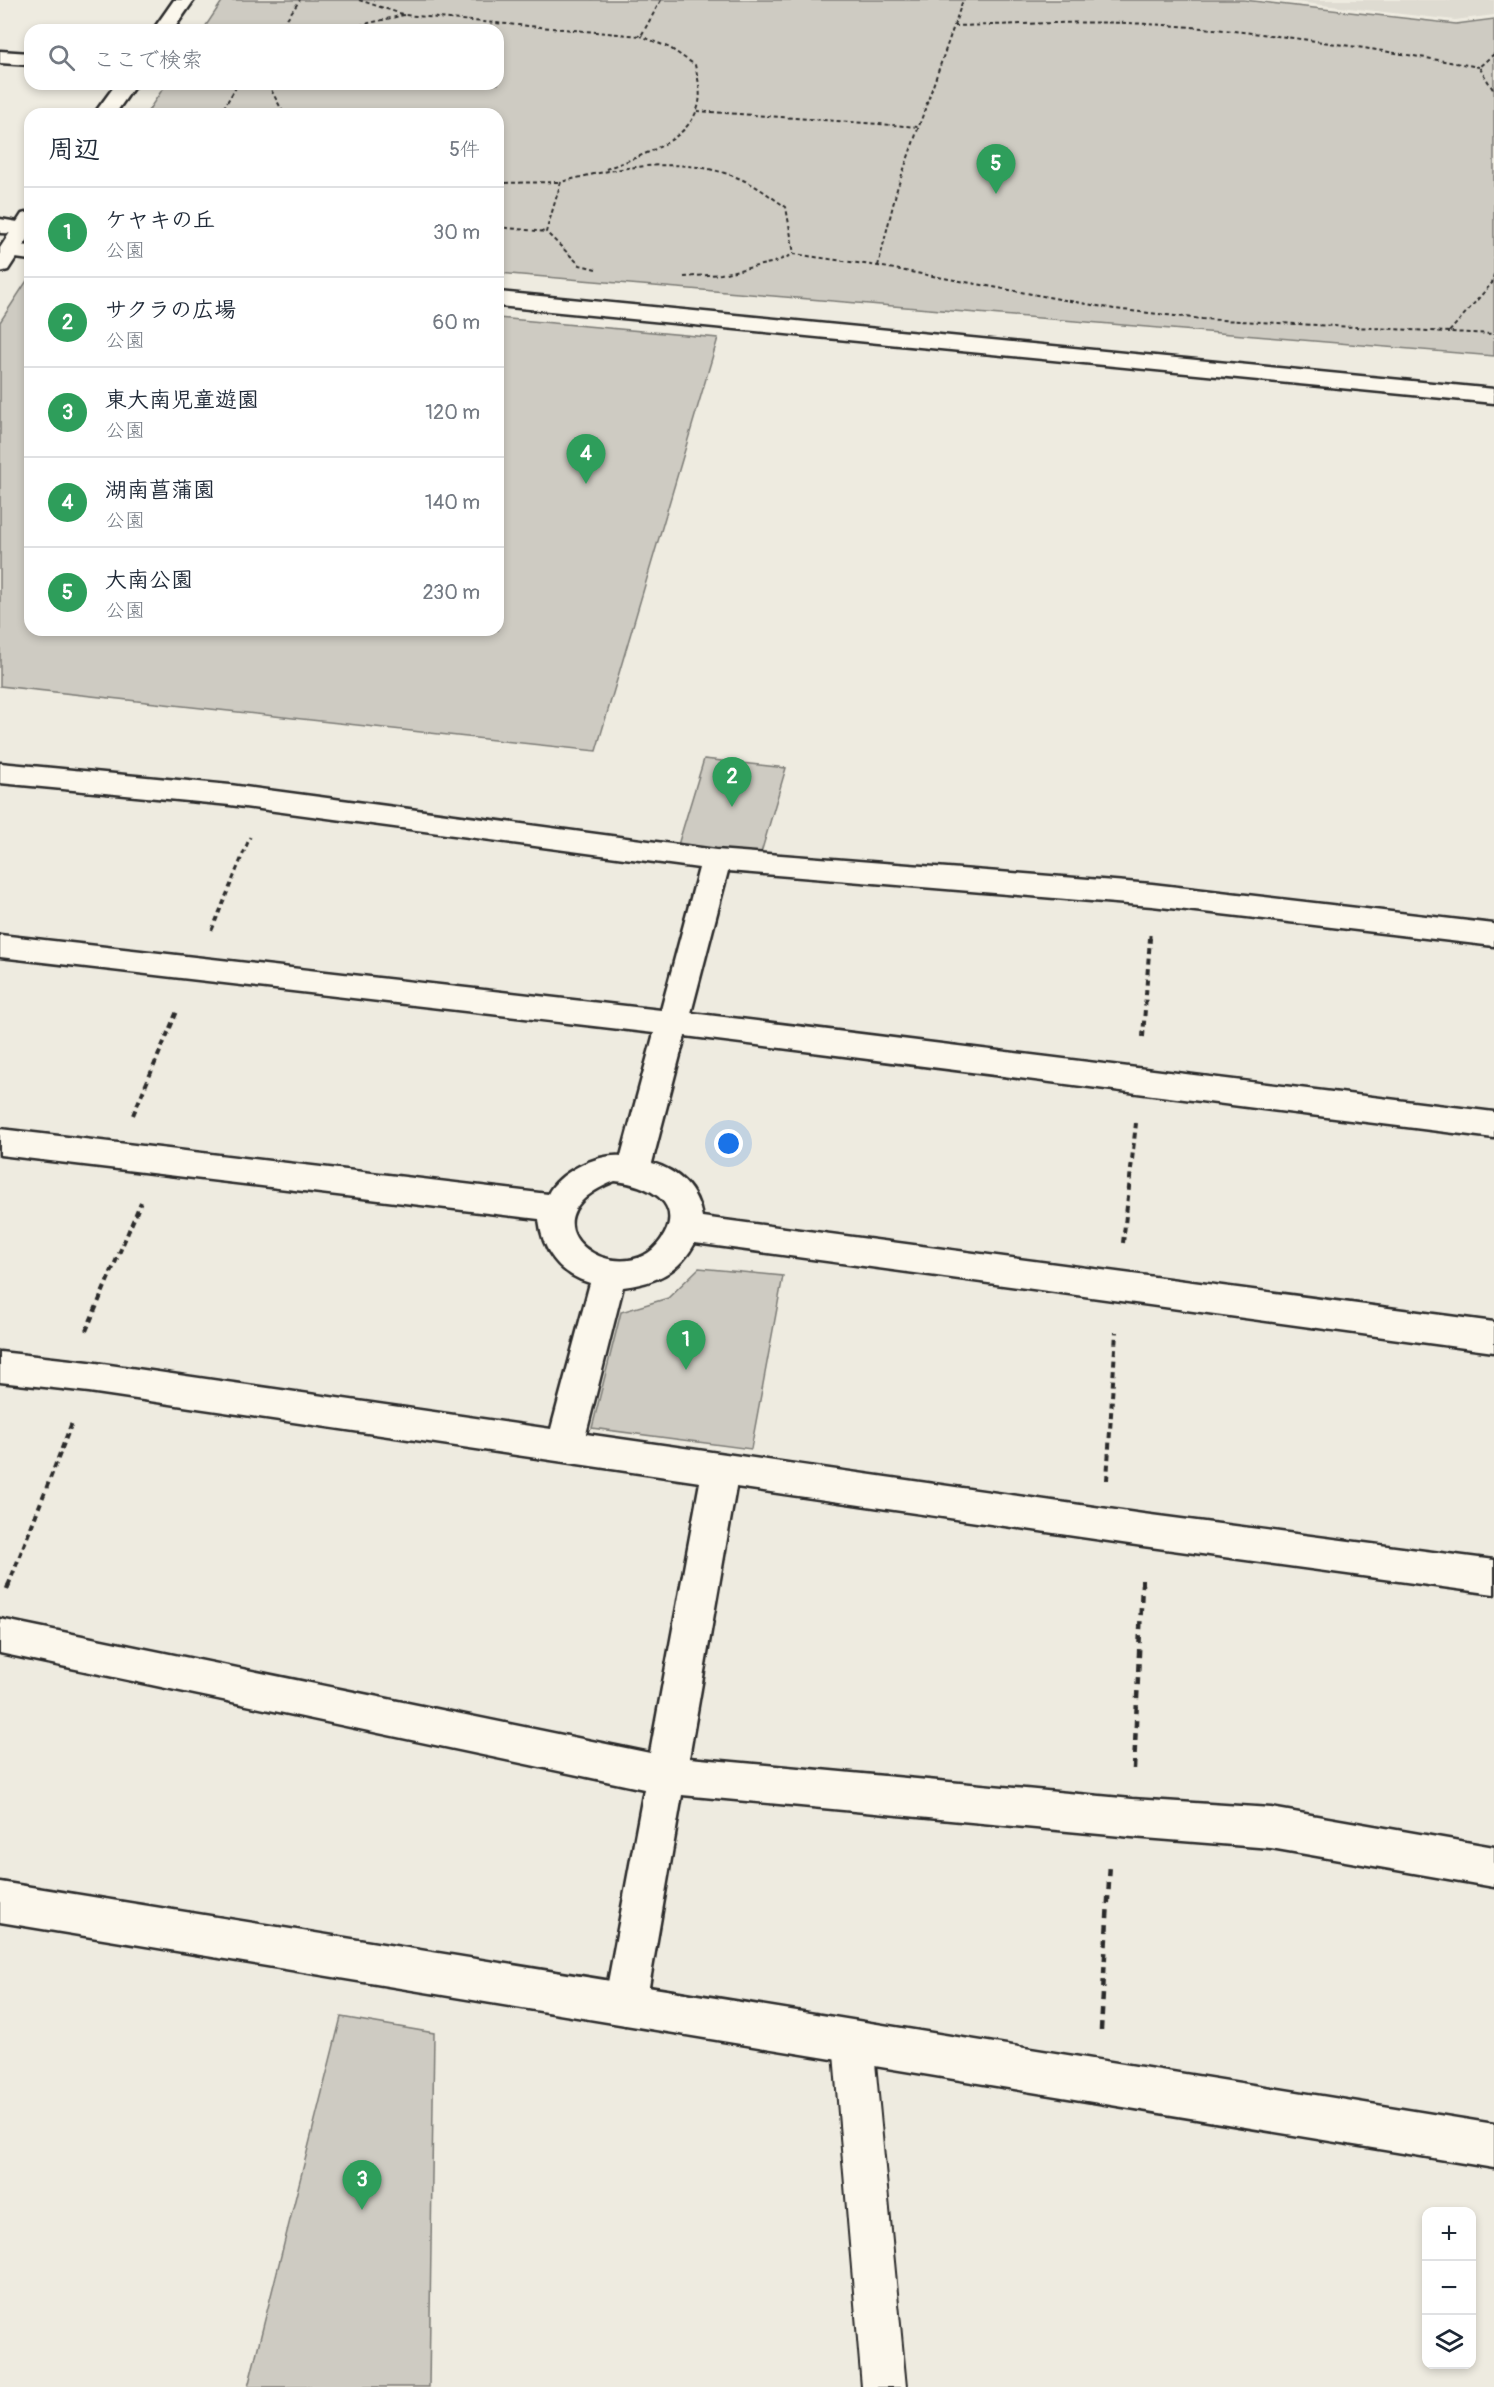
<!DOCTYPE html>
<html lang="ja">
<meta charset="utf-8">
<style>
body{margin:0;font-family:Pangolin,"Klee One",sans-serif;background:#f6f6f7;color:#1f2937}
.controls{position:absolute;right:18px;bottom:18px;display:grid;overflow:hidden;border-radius:12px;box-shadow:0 3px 9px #0003}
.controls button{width:54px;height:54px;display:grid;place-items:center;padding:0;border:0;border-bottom:2px solid #e0e1e3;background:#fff;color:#1f2937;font:30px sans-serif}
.you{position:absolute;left:729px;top:1144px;width:21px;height:21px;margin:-15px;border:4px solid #fff;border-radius:50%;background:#1a73e8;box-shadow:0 0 0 9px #1a73e833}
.badge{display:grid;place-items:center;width:39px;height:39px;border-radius:50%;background:#d1495b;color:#fff;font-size:20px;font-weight:700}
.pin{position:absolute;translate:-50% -50px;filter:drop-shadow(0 2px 3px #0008)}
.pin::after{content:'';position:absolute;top:32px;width:21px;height:18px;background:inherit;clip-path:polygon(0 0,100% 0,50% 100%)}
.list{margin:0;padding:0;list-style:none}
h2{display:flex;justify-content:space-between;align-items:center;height:78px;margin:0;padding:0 24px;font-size:26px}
h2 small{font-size:20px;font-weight:400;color:#747a83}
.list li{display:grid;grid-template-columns:39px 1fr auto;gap:18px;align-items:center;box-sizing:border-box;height:90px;padding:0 24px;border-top:2px solid #e0e1e3}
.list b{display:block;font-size:22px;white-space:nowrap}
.list p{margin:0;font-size:20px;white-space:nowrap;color:#747a83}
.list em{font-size:20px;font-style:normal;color:#747a83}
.icon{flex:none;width:33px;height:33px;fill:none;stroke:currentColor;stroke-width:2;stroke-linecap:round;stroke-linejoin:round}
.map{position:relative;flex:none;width:1494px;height:2387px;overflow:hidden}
.search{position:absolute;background:#fff;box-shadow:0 3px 9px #0003;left:24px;top:24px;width:480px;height:66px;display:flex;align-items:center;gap:15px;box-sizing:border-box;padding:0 21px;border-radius:18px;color:#747a83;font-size:22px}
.panel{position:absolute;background:#fff;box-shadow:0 3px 9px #0003;left:24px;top:108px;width:480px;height:528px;border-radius:18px}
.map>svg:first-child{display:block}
</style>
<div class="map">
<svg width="1494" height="2387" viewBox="0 0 1494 2387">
<rect width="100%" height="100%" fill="#eeebe0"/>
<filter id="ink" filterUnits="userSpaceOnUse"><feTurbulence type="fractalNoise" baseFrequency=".0167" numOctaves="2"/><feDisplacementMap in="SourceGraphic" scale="12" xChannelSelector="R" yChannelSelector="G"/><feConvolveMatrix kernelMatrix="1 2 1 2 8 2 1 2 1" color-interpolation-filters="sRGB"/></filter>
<g filter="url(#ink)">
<path fill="#dedbd1" d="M1278,0H1494V15L1455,20Z"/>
<path fill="#cecbc2" stroke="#7c7b76" stroke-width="1.5" d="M223,0H1244L1456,24L1494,19V356L498,273V114H146L166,84H498V30H203Z
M30,276V630H498V318L718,338L596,751L0,686V322Z
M704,759L786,768L761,853L722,852L678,845Z
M699,1268L783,1276L751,1449L592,1428L621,1312L668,1298Z
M341,2017L434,2033L429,2387H248Z"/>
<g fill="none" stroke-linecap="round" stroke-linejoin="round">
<defs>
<path id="lane" d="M853,2022L867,2028L873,2042L906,2387H862L833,2042L839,2028Z"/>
<path id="street" d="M0,51L30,53V65L0,63Z
M0,219L30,224V234L0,233Z
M9,244L30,246V260L1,256L0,248Z
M498,292L1494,389V403L498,306Z
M0,763L230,785L716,850L1152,884L1494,924V946L1152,906L728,871L691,1013L1494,1112V1138L685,1036L652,1163C679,1171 697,1189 702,1217L1494,1322V1352L695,1243C679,1272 656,1283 623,1287L586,1434L1143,1514L1494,1560V1594L1143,1546L736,1487L689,1758L1132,1799L1271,1808L1494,1847V1887L1271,1848L1132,1837L682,1795L646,2004L640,2019L625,2025L610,2019L604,2004L644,1789L0,1653V1619L650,1753L700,1482L89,1392L0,1382V1352L89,1362L551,1429L590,1283C559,1274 542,1250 539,1219L0,1155V1129L548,1194C559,1172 597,1154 621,1156L654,1033L0,957V935L661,1010L699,868L230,805L0,783ZM615,1181C647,1184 687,1203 661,1240C622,1297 511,1222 615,1181Z"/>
<path id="secondary" d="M174,0H194L173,30H153Z
M116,84H136L115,114H94Z
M30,212V236L8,270L0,272V248L22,214Z
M0,1882L1494,2124V2168L0,1922Z"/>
</defs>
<use href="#lane" stroke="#2b2b2b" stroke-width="4"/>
<use href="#street" stroke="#2b2b2b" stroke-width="5"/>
<use href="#secondary" stroke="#2b2b2b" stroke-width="5"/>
<path stroke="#2b2b2b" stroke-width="2" stroke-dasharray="4 3" stroke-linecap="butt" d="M359,0L405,15L641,36L661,0
M954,26C1012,25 1069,21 1127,23C1245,28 1363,47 1479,67
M279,30L300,0
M339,30L404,15
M1494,54L1479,67L1494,91
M268,84L284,114
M697,111L919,127
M220,114L238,84
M606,169C636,157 687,143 698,107C702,93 698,79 695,65L670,48L641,36
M498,183L561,182
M498,227L546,232
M878,266L897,189L963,0
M596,269L580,265L546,232L561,182C618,167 686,154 743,180C759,187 772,198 786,207L794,254
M1494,274L1492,283L1449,332L1494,334
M684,277L721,274L775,262L794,254L878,266L1114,309L1202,319L1449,332"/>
<path stroke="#2b2b2b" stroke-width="3" stroke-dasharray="5 4" stroke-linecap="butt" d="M212,930L250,837
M1150,940V934"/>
<path stroke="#2b2b2b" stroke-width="4" stroke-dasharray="6 4.5" stroke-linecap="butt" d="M1143,1037L1150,938
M133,1115L178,1009
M1123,1243L1136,1123
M86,1331L141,1202
M1107,1480L1116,1332
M8,1586L73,1420
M1142,1586V1576"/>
<path stroke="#2b2b2b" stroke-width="4.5" stroke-dasharray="8 6" stroke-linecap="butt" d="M7,1589L9,1584
M1134,1769L1142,1584
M1101,2030L1110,1863"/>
<use href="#lane" fill="#fbf7ec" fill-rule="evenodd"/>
<use href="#street" fill="#fbf7ec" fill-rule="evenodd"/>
<use href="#secondary" fill="#fbf7ec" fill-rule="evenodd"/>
</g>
</g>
</svg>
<div class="controls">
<button>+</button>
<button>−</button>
<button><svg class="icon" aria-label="layers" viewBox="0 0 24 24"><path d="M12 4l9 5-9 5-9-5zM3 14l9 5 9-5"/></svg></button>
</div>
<div class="you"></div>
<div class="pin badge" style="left:686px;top:1370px;background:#2e9e5b">1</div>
<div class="pin badge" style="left:732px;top:807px;background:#2e9e5b">2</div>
<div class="pin badge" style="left:362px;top:2210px;background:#2e9e5b">3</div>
<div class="pin badge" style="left:586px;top:484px;background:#2e9e5b">4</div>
<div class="pin badge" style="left:996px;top:194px;background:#2e9e5b">5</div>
<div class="search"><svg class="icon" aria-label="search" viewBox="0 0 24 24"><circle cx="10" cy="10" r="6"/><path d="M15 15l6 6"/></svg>ここで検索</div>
<section class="panel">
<h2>周辺<small>5件</small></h2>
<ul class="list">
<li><span class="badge" style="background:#2e9e5b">1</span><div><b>ケヤキの丘</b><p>公園</p></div><em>30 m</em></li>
<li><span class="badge" style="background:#2e9e5b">2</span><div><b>サクラの広場</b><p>公園</p></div><em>60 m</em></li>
<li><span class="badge" style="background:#2e9e5b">3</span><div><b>東大南児童遊園</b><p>公園</p></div><em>120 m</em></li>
<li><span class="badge" style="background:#2e9e5b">4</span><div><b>湖南菖蒲園</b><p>公園</p></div><em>140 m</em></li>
<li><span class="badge" style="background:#2e9e5b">5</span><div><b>大南公園</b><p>公園</p></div><em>230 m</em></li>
</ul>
</section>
</div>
